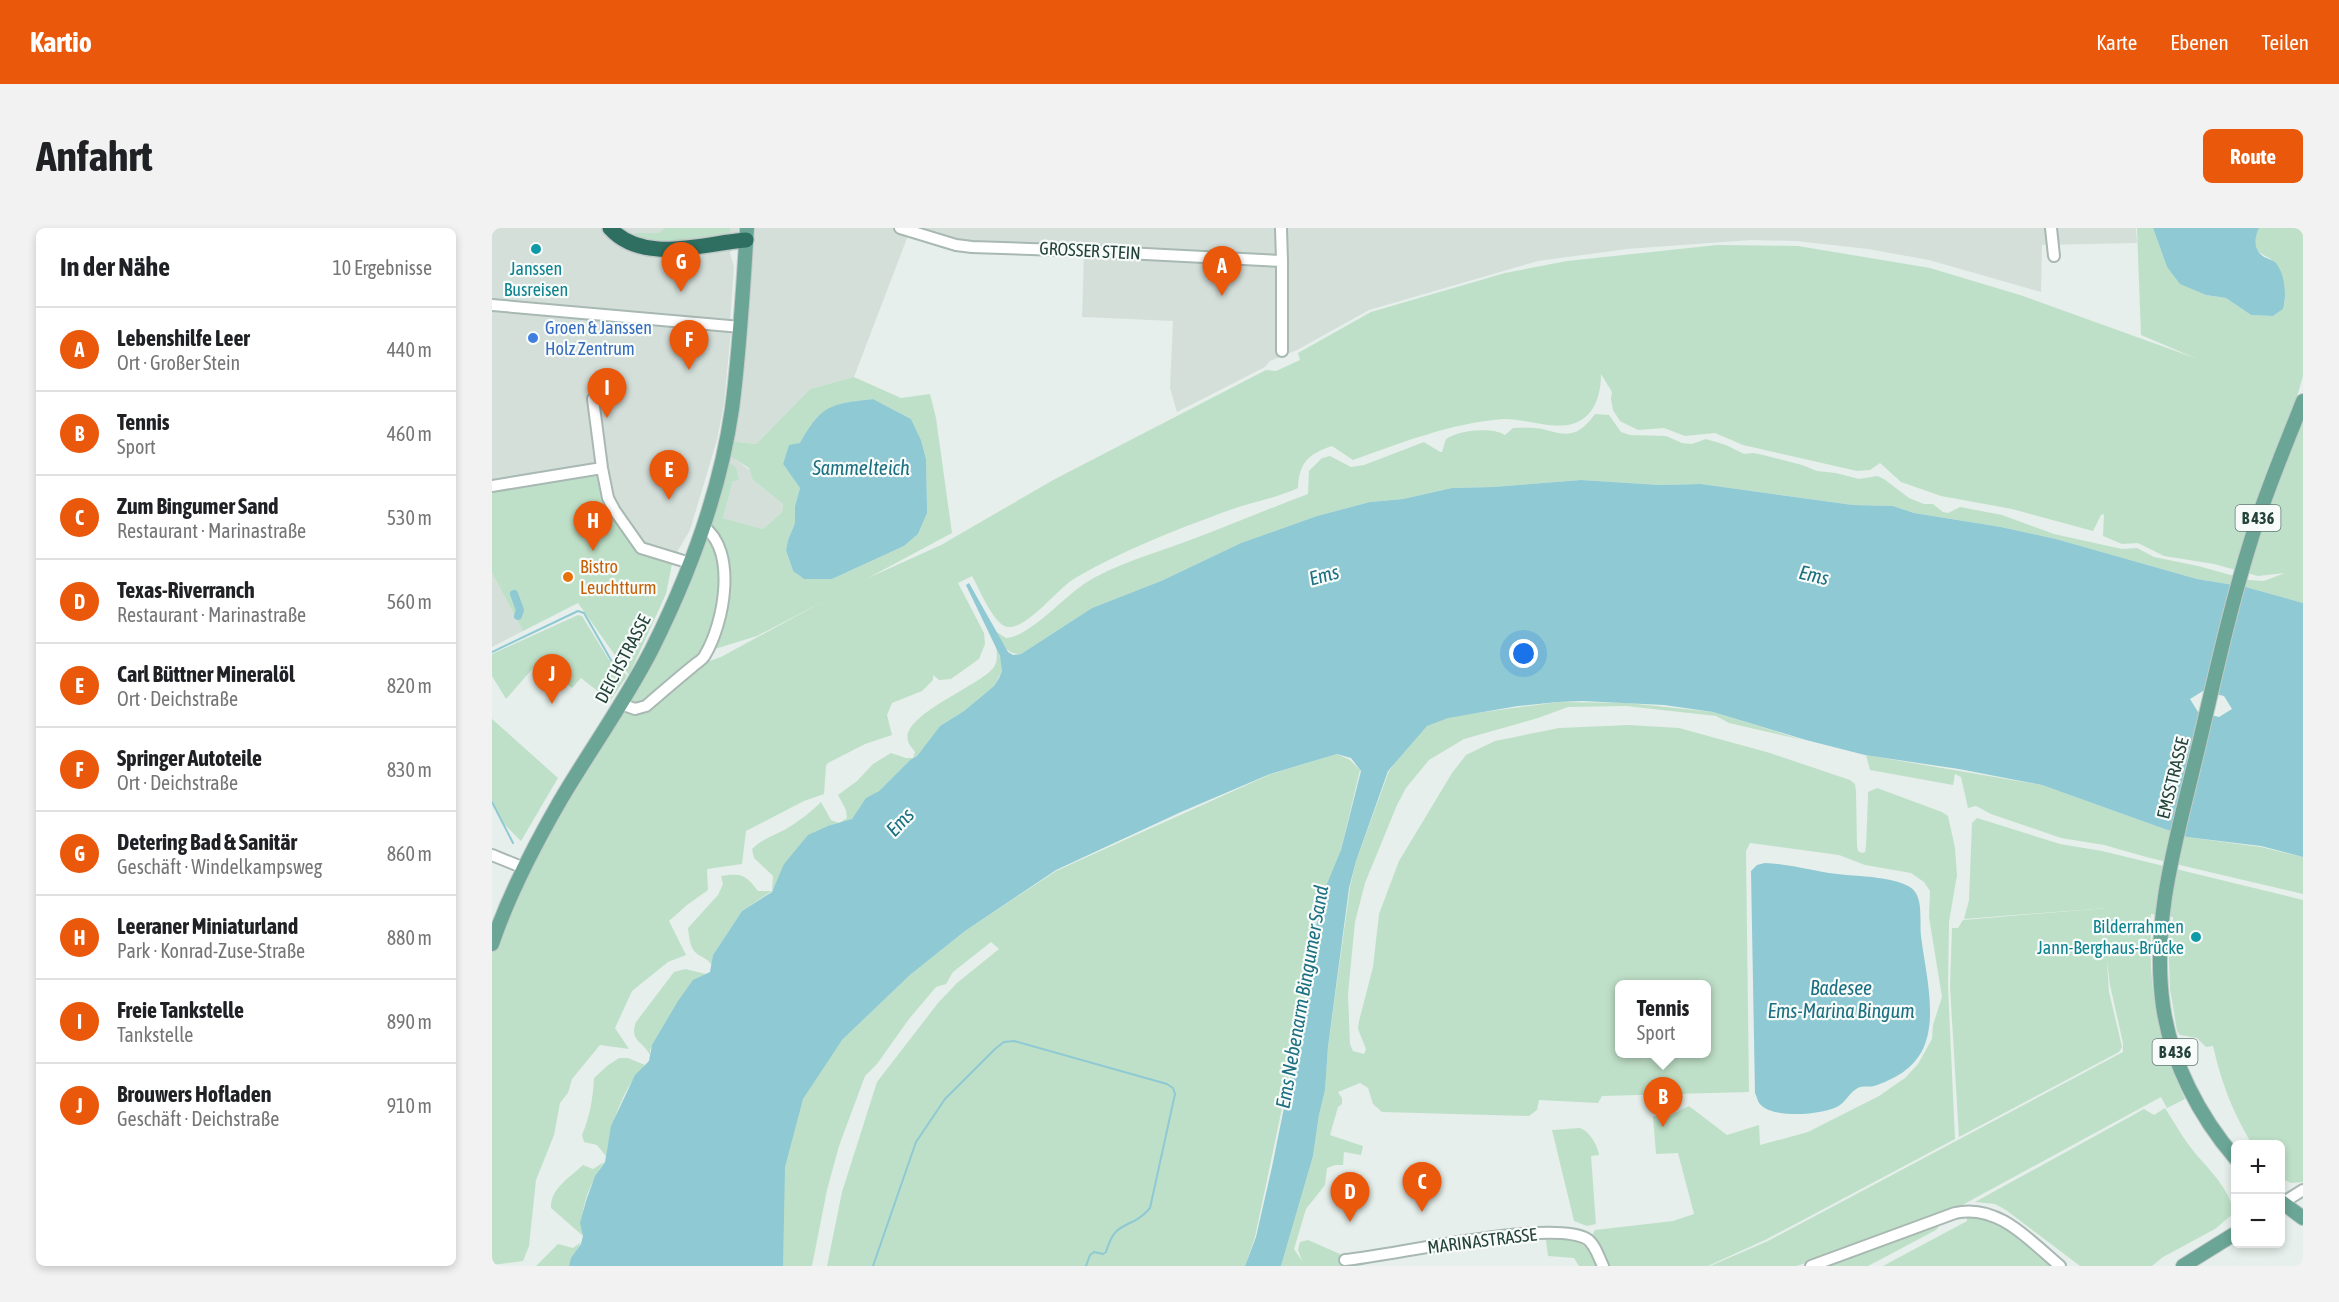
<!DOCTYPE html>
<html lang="de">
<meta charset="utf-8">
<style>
body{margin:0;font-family:"Asap Condensed",sans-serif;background:#f2f2f2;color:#202124}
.controls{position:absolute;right:18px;bottom:18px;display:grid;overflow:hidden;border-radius:9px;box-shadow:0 3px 9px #0003}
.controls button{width:54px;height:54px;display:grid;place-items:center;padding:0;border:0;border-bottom:2px solid #e0e0e0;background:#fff;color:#202124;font:30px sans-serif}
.you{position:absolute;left:1032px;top:426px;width:21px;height:21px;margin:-15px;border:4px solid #fff;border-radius:50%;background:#1a73e8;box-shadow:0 0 0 9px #1a73e833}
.badge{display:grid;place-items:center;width:39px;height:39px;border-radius:50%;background:#ea580c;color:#fff;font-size:20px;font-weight:700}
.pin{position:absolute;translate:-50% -50px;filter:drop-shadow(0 2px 3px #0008)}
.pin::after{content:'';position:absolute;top:32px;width:21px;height:18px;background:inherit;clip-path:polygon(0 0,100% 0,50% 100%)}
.popup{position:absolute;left:1123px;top:752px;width:96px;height:78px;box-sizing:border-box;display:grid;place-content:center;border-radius:9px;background:#fff;filter:drop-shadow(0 2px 4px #0005);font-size:20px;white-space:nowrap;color:#757577}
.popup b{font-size:22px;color:#202124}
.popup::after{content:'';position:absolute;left:50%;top:100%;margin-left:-12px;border:12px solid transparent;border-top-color:#fff}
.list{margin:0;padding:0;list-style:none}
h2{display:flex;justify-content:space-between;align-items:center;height:78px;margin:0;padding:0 24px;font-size:26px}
h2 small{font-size:20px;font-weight:400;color:#757577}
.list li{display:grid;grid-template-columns:39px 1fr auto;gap:18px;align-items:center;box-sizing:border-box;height:84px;padding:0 24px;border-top:2px solid #e0e0e0}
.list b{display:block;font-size:22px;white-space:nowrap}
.list p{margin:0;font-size:20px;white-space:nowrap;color:#757577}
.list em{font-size:20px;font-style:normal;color:#757577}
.map{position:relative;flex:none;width:1811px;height:1038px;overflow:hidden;border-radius:9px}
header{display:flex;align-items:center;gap:36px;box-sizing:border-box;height:84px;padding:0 30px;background:#ea580c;color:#fff}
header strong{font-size:28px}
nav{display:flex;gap:33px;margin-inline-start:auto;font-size:21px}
.intro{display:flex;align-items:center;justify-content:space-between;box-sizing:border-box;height:144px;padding:0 36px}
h1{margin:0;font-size:42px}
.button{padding:15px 27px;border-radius:9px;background:#ea580c;color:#fff;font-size:21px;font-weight:700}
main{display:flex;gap:36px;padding:0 36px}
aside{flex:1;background:#fff;border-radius:9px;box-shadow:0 3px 9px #0003}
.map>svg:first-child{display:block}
</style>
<header>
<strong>Kartio</strong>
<nav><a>Karte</a><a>Ebenen</a><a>Teilen</a></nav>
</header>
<div class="intro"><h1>Anfahrt</h1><a class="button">Route</a></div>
<main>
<aside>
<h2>In der Nähe<small>10 Ergebnisse</small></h2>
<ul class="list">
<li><span class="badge">A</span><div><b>Lebenshilfe Leer</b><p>Ort · Großer Stein</p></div><em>440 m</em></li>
<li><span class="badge">B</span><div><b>Tennis</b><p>Sport</p></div><em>460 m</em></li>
<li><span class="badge">C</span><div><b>Zum Bingumer Sand</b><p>Restaurant · Marinastraße</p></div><em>530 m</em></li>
<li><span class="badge">D</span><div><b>Texas-Riverranch</b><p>Restaurant · Marinastraße</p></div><em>560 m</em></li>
<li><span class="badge">E</span><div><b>Carl Büttner Mineralöl</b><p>Ort · Deichstraße</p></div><em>820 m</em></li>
<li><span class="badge">F</span><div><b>Springer Autoteile</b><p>Ort · Deichstraße</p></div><em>830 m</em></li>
<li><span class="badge">G</span><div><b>Detering Bad &amp; Sanitär</b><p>Geschäft · Windelkampsweg</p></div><em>860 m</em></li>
<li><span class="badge">H</span><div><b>Leeraner Miniaturland</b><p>Park · Konrad-Zuse-Straße</p></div><em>880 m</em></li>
<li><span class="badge">I</span><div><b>Freie Tankstelle</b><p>Tankstelle</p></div><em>890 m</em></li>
<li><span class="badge">J</span><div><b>Brouwers Hofladen</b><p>Geschäft · Deichstraße</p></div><em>910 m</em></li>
</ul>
</aside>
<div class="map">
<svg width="1811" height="1038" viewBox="0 0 1811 1038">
<rect width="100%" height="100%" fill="#e6efeb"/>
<path fill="#d4dfda" d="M0,0H247L238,25L242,39L238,93L0,71Z
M263,0H1644L1645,15L1550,17L1549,64L1437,32L1376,21L1304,13L1259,12L1135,21L1046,33L877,82L805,122L778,133L773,139L685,184L678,160L681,93L590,89L592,26L464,20L417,5L362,149L318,161L264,216L238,213L256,93Z
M0,80L239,102L232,176L225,212L198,302L181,331L0,260Z
M236,219L239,228L259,243L261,252L291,276L290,284L271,301L231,290L241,253L233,237Z
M0,345L31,403L0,419Z"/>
<path fill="#bfe0c8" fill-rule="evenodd" d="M173,0H238V6L187,16L143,13V5H167Z
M1645,0H1661L1675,39L1688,55L1714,67L1734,70L1759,87L1781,88L1791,81L1793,74L1792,59L1786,38C1774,23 1754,28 1767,0H1811V148L1799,189L1811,193V375L1754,359L1705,351L1564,311L1509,299L1422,285L1401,278L1361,277L1209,256L1168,257L1089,252L1001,259L960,260L911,271L878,274L825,288L749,315L669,353L600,380L529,426C514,427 510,415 503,403L514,410C536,410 574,367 595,354C619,339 653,328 679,319C725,303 770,283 816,266L817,243L830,230L838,228L859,239L872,237L932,214L948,224H950L954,211C968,202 999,199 1013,207L1021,200C1032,200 1044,199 1054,202C1079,209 1087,207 1103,186L1117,187L1129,204L1138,207L1174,208L1190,215L1200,216L1214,211L1234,217L1252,226L1261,225L1271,227L1310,237L1325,243L1344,245L1367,251L1385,248L1392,251L1417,270L1432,276H1441L1451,284L1456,285L1468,279L1510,287L1562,306L1630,321L1645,320L1662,329L1706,338L1757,352L1772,353L1793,345L1766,348L1722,336L1672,328L1646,315L1630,316L1611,308L1612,286L1609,287L1601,303L1520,281L1449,268L1409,254L1388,235L1378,242L1365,243L1251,217L1223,205L1193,208L1172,200L1146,202L1128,193L1121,182L1119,171L1120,164L1109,146C1109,166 1103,188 1083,195C1063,203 1032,190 1011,191C959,195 909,215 861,232L840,218C816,226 807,235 806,260C782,271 756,275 732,284C684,302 629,323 585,349C566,359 536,401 516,399C502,398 487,360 480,348L466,355L492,405L493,416L487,431L459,451L447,452L441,447V452L430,463L400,475L395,487L400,507L373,516L336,535L334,538L332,566L312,573L254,603L250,636L215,641L216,662L195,677L177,693L194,727L176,734L140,763L123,800L137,821L108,817L80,851L76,865L68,875L62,907L44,952L37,1018L31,1033L0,1037V725L47,621L132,484L137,482L145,485L153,482L206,437L229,429L332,373L265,408L210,425L151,480L143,481L137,478C177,401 212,322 233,237L239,236L244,239L247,252L241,253L231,290L271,301L290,284L291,276L261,252L257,240L238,228V213L264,216L318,161L362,149L409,170L438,166L444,190L460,305L376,350L449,317L563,251L774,142L784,143L808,132L806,125L879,84L1013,45L1075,33L1225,17L1306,18L1438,40L1528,67L1703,130L1649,107ZM381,171L419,191L429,212L434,231L435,284L426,306L412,318L340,351H312L301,343L294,322L296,312L303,295V278L308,260L291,236L297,218L308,215C329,177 340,176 381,171Z
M80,248L106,249L120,279L147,320L181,331L174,366L137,447L86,375L31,403L0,345V260Z
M86,387L90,388L117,432L120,433L122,430L135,448L118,473L89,450L80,460L63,447L64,443L49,431L14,471L0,448V426Z
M504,417L510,435V443L502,458L472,483L448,498L425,528L418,532L387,563L375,570L360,591L285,655L280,663L250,683L221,727L219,741V736C215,730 208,729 203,724C198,719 197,708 196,700L226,667L231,656L229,648C250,645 253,646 266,663H280L281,648L262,630L260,621C272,610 281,608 294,601C307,593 318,585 329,574L339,592L347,595L355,590L354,582L346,567L365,553L381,536L399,525L414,530H421L423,524C421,521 417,517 416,513C408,487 490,457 502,439C506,432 505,425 504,417Z
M1066,474L1136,475L1221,484L1311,512L1237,495L1224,488L1134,478L1076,479L1046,490L972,511L937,532L914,560L905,577L873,655L863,694L856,766L858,816L861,823L872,826L874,821L866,801L867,793L881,739L887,686L907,633L960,545L974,527L1003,513L1067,500L1137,497L1187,500L1278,525L1358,552L1363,556L1364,563L1365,618L1366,623L1370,625L1373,624L1374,618L1376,570V564L1385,560L1450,584L1456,588L1463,620L1465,647L1457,694L1456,759L1463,911L1275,1011L1216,1038H1115L1099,1009L1103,1002L1181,993L1202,986L1186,925L1164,926L1161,888L1179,887L1197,878L1235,907L1267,897L1268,917L1316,904L1387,868L1413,850L1426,836L1440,811L1441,797L1450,769L1437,689L1438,663L1432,654L1419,645L1373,637L1347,627L1258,615L1254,623L1257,864L1110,868L1106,875L1047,872L1045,882L1037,888L890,884L881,876L876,860L868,855L846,864L850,870V876L846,879L838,907L871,918L869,927L852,924L851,937H843L835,940L833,957L814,981L802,1021L810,1033L806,1022L808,1014L816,1012L857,1030L872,1033L873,1036L868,1038H789L821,928L827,887L833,862L836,819L858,659L864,633L897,543L909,526L935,498L956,489ZM1128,756H1214V826H1128Z
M0,491L66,550L29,613L11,595L0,572Z
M845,526L858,532L868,542L849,622L824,691L814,766L763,1009L753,1038H335L350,964L385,854L446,775L465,755L507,721L499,714L461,744L454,756L444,759L417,791L385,836L373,848L347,918L335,962L320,1038H288L283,904L305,870L350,812L418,747L473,703L564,643L779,546Z
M1374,527L1550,557L1695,609L1769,619L1811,629V666L1658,630L1612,617L1569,610L1499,586L1484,578L1476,580L1469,549L1463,546L1461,557L1378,542Z
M1485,590L1568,616L1610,623L1811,672V954L1799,955L1789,950L1788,916H1760C1740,883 1730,856 1721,818L1714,819L1705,810L1688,807L1685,803L1678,761L1676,706H1680L1681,689L1659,686L1657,704L1659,705C1656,764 1669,817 1693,871L1675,880L1669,869L1463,981L1305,1038H1218L1276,1013L1631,824V815L1618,757L1615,733L1617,764L1630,819L1627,824L1467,909L1458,759L1460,700H1466L1471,692L1615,680L1472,691L1477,672L1480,595Z
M193,741L214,746L201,753L158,822V827C150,812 137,813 144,794L182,744Z
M127,830H136L153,837C130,861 119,896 114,928L105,917L92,914L90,907C98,888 101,870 102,850L115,838Z
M1673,880C1681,892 1688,905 1696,916C1713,939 1736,956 1742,985L1723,1001L1671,1029L1660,1038H1588L1514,982L1503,976L1483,974L1652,881L1662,887Z
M1088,900C1098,904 1105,916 1107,927L1099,928L1104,996L1095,998L1082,993L1060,902Z
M112,934C98,955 86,983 91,1008L59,980C58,961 78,949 91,937L101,941Z
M1475,987C1508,986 1537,1019 1561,1038H1391L1475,993Z
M1450,994L1444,1002L1376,1038H1326Z
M1054,1012C1083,1011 1093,1011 1108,1038H1087L1082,1030L1056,1028Z
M89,1014L77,1038H44L66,1016L81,1020Z"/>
<path fill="#8ec9d4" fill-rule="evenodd" d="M1661,0H1767C1762,11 1761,21 1772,29C1776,31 1781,32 1784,35C1793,46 1795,69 1791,81L1781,88L1759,87L1734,70L1714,67L1688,56L1675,39Z
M381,171L419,191L429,212L434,231L435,278V285L426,306L412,318L340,351H312L301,343L294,322L296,312L303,295V278L308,260L291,236L297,217L308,215C330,176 339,176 381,171Z
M1089,252L1168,257L1209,256L1361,277L1401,278L1422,285L1509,299L1564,311L1705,351L1754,359L1811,375V629L1769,618L1695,609L1550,557L1467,541L1373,527L1314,512L1221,484L1172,477L1090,473L1065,474L1026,478L956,490L935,498L896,543L864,633L857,660L836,819L833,862L827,887L821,928L789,1038H753L764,1009L780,939L815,766L825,691L835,656L849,622L869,543L859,530L845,526L778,546L689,584L564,642L473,703L418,747L350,812L311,871L293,939L291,1038H77L79,1030L89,1016L91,1008L88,995L94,973L103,948L113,934L119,898L143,847L157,833L160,817L186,773L201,752L218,744L221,727L250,683L280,664L292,636L316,607L336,598L360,591L374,570L387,563L418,532L425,528L448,498L472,483L502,458L507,450L510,443L508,428L474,357L477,355L516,424L521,427L529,426L600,380L669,353L749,315L825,288L878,274L911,271L960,260L1001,259ZM1711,463L1732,468L1740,481L1727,489L1706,484L1698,471Z
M1273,635C1300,636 1327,645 1354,647C1371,648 1401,650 1416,658C1433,666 1427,693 1429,708C1433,742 1446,789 1431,821C1421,841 1403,851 1382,858C1378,859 1373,858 1368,859C1359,862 1355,872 1348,877C1334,887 1282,891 1269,877C1266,875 1265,869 1263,865L1259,643L1265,637Z"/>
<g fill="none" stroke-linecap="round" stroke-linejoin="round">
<path stroke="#8ec9d4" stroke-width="2" d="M0,424L86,383L92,385L119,432
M0,574L21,615
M381,1038L424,914L453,871L504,820L512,814L522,813L675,856L681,860L683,866L658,980C639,1003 624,989 614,1024L611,1026L602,1024L598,1027L594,1038"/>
<path stroke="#8ec9d4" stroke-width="8" d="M22,366L28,382L26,388"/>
<defs>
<path id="minor" d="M408,0L464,17L480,19L595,23L790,33L789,0
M1559,0L1562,28
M790,33V123
M0,77L249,99
M101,171L110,240L116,270L123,283L149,320L198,335
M0,258L110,240
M129,476L143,481L154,478C169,465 184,452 200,439C204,435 211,432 213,427C232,395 246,323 211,298
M0,627L32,640
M1790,975L1811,962
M853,1032C899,1028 1060,990 1095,1011C1103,1016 1107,1030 1111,1038
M1319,1038L1463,985C1506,975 1538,1013 1568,1038"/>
<path id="major" d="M0,716C17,666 42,618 68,573C98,522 133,474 160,421C197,347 228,264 240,181C248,121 251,60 255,0
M1744,931C1707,888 1679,834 1671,778C1659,694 1684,613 1703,533C1721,458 1737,382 1760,309C1774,263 1793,219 1811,173
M1788,973L1811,990
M1691,1038L1744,1005"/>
<path id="highway" d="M118,0C151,37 212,15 254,12"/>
</defs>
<use href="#minor" stroke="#a8b8b2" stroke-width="14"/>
<use href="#major" stroke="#c2cac8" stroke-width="16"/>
<use href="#highway" stroke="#c2cac8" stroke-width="18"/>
<use href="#minor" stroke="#fff" stroke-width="10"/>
<use href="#major" stroke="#6aa596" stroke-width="14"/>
<use href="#highway" stroke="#2f6f62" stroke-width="15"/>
</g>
<g fill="#0f9aa8" stroke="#f7fbf9" stroke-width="2">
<circle cx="44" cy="21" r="6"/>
<circle cx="1704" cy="709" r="6"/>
</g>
<circle fill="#3f7fe0" stroke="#f7fbf9" stroke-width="2" cx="41" cy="110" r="6"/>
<circle fill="#e8710a" stroke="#f7fbf9" stroke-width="2" cx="76" cy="349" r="6"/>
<g text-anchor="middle" stroke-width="4.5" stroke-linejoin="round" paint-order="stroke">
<g fill="#f7fbf9" stroke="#637a73" stroke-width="1.5">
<rect x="1743.5" y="277" width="45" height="26" rx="4.5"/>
<rect x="1660.5" y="811" width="45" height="26" rx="4.5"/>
</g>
<g font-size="16" font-weight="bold" fill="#24423a">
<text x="1766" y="296">B 436</text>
<text x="1683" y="830">B 436</text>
</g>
<g font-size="18" fill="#24423a" stroke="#f7fbf9">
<text transform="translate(598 23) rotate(3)" y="6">GROSSER STEIN</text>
<text transform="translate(131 431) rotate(-62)" y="6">DEICHSTRASSE</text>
<text transform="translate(1681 550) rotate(-76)" y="6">EMSSTRASSE</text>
<text transform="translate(990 1013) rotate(-7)" y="6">MARINASTRASSE</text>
</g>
<g font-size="18" fill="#0d838f" stroke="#f7fbf9">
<text x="44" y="47">Janssen<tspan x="44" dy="21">Busreisen</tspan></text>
<text x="1692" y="705" text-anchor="end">Bilderrahmen<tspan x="1692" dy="21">Jann-Berghaus-Brücke</tspan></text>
</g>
<g font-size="18" fill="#366cbe" stroke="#f7fbf9" text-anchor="start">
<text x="53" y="106">Groen &amp; Janssen<tspan x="53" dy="21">Holz Zentrum</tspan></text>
</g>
<g font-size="18" fill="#c56008" stroke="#f7fbf9" text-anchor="start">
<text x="88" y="345">Bistro<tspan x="88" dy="21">Leuchtturm</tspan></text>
</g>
<g font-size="20" font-style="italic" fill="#1c6f80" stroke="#f7fbf9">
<text x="369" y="247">Sammelteich</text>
<text transform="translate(832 347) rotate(-15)" y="7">Ems</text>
<text transform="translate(1322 347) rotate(14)" y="7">Ems</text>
<text transform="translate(408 594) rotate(-46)" y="7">Ems</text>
<text x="1349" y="767">Badesee<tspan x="1349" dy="23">Ems-Marina Bingum</tspan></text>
<text transform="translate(810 769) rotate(-80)" y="7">Ems Nebenarm Bingumer Sand</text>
</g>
</g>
</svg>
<div class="controls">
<button>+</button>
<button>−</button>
</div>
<div class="you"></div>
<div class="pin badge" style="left:730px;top:68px">A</div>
<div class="pin badge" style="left:1171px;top:899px">B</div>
<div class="popup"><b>Tennis</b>Sport</div>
<div class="pin badge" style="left:930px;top:984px">C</div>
<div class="pin badge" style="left:858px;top:994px">D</div>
<div class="pin badge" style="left:177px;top:272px">E</div>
<div class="pin badge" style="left:197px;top:142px">F</div>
<div class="pin badge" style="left:189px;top:64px">G</div>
<div class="pin badge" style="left:101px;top:323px">H</div>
<div class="pin badge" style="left:115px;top:190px">I</div>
<div class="pin badge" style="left:60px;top:476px">J</div>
</div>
</main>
